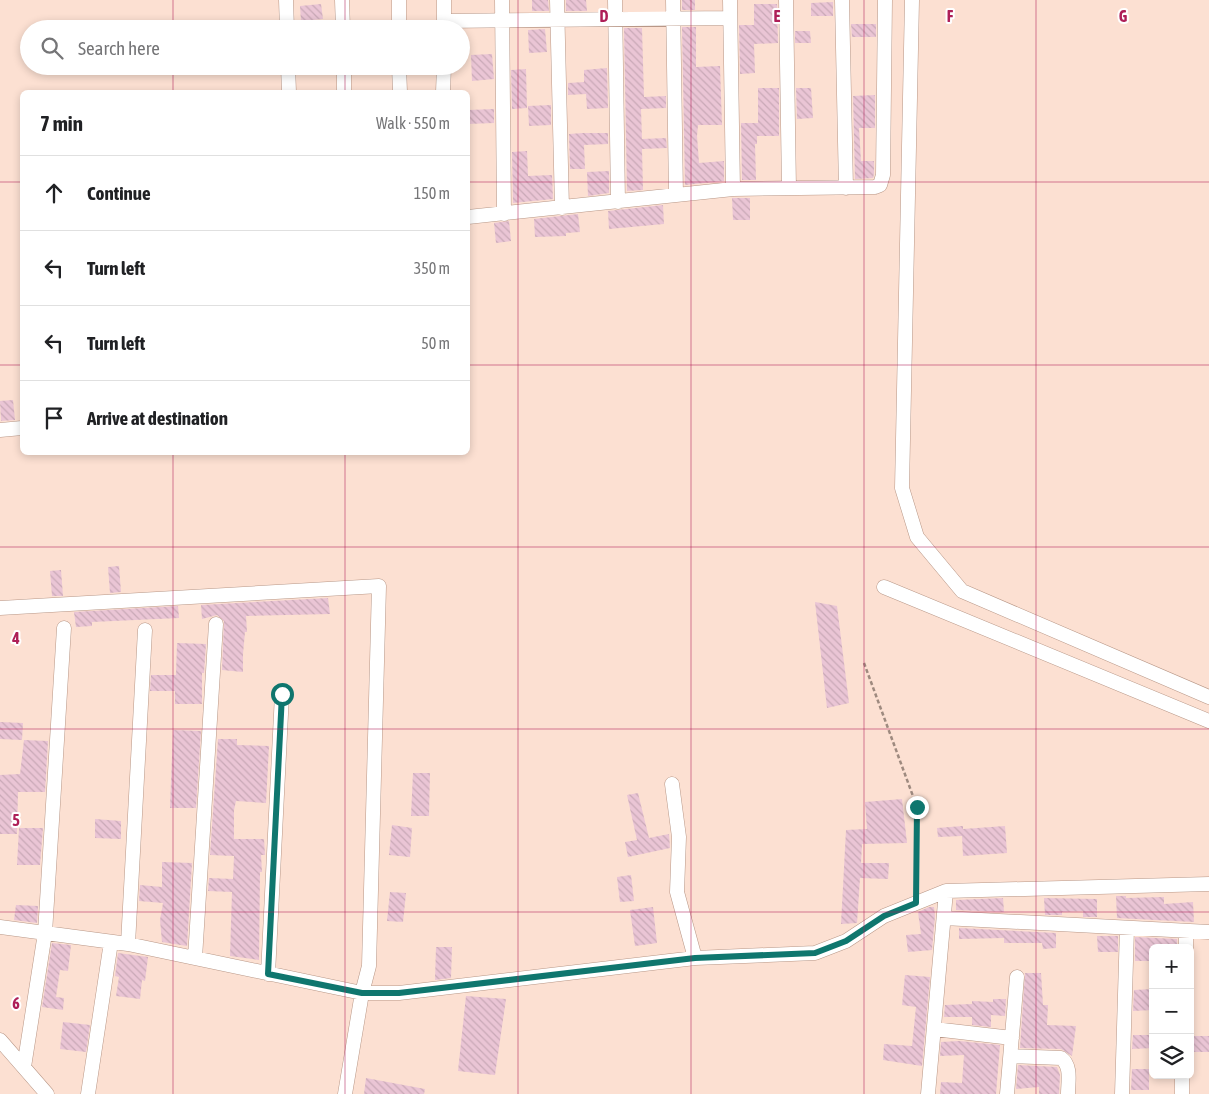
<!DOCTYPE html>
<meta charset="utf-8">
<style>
body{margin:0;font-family:"Asap Condensed",sans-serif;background:#f6f6f6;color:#202124}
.controls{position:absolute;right:15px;bottom:15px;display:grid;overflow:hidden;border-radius:8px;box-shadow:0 2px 8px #0003}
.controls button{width:45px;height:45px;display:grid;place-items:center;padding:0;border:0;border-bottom:1px solid #e0e0e0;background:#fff;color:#202124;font:25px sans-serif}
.stop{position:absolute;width:15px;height:15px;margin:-11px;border:4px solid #0f766e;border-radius:50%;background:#fff}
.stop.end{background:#0f766e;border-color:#fff;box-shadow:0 1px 5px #0008}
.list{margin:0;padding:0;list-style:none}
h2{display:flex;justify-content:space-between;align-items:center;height:65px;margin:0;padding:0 20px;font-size:21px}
h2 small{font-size:16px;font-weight:400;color:#757577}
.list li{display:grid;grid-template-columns:32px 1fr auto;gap:15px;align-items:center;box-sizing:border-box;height:75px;padding:0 20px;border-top:1px solid #e0e0e0}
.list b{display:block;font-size:19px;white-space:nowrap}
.list em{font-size:16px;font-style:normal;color:#757577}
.icon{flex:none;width:28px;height:28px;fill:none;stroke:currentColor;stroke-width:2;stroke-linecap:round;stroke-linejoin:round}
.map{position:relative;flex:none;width:1209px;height:1094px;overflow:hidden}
.search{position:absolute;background:#fff;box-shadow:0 2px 8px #0003;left:20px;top:20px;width:450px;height:55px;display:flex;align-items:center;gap:12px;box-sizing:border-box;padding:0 18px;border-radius:28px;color:#757577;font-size:19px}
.panel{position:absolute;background:#fff;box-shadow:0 2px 8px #0003;left:20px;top:90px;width:450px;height:365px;border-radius:8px}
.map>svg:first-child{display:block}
</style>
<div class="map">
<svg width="1209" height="1094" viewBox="0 0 1209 1094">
<defs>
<pattern id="building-back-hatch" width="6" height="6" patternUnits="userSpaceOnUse" patternTransform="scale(1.25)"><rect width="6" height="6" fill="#eac5d5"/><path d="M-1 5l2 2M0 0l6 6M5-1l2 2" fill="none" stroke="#c9a9b7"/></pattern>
</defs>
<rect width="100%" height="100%" fill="#fce0d2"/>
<path fill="url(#building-back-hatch)" d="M532,0H548L549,11H532Z
M566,0H586L587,11H566Z
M682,0H695V10H682Z
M833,2V16H811V3Z
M321,4L323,19L301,21L300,6Z
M754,4H777L778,43L754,44L755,73L740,74L739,25H754Z
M851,24H876V37H852Z
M682,27H696V67L720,66L722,125H698L697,136L699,163L724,161V181L685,185Z
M624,28H642L644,97L666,96V108L641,109L642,139L666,138L667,148L642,149L643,190L627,191Z
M545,29L547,52L529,53L528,30Z
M795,31H810L811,43H795Z
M492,54L494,79L472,81L471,55Z
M607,68L608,108L587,109L586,94L568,95V83L584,82V70Z
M526,69L527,108L512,109L511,70Z
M758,88H779V136H757V144H755L756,180H742L741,123H758Z
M796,88H811L813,118L797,119Z
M875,95V128H859L861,161H874V174L873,178L855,179L853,96Z
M551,105V125L529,126L528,106Z
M494,109V123L468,124V110Z
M583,133H608V144L584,145L585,169H570L569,134Z
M527,151L528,176L552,175L553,199L513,203L512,152Z
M609,171V193L588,196L587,172Z
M732,198H750V220H733Z
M663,205L664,224L609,229L608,211Z
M578,214L580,232L566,233V236L535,237L534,219Z
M509,221L511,241L496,243L494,223Z
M13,400L15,420L1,421L0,401Z
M119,566L121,592L110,593L108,567Z
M61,570L63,596H52L50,571Z
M328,598L330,614L246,616L247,632H245L243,654V672L222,670L224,621L217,615L202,619L201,605Z
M815,602L837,606L849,703L827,708Z
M178,606L179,618L92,622V626L76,627L74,612Z
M177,643L206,644L204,673H202V704H175V691H150L151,675H176Z
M0,722L23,723L22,740L0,739Z
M173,730L201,731L196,808H170Z
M218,739H237V745L269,746L266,803L236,801L234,810V839H264L265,855H261L262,872H260L259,960L230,956L232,892L208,891L209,878L233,879L234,856L210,855Z
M24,740L48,741L45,792H18L17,834H0V775L20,774Z
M413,773H430L429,816H411Z
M638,793L649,838L669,834L670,848L628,857L625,842L637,840L627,795Z
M902,799L907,843L862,844L861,863H889L888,879L860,878L857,923L841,924L846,830L867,829L865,802Z
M95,819L121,821V839L95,838Z
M392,825L412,828L410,857L389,855Z
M963,826V829L1005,826L1007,853L963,856L962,836L938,837L937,828Z
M19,828H43L40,865H17Z
M162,862L192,863L187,946L162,942L160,920L163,903L139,901L140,885L162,887Z
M631,875L634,901L620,902L617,877Z
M390,892L406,893L403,922L387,921Z
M1116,896H1126V898L1164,897V904L1193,902L1194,922L1117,918Z
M1003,898L1004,912L956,910V900Z
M1044,898L1097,899V917H1083V911L1062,912V915H1045Z
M16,905L38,906L37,923L14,920Z
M653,907L657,943L635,946L630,910Z
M929,907H934L935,916L932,950L908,952L906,935L921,934L918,912Z
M959,928L1056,933V948L1043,949L1042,943H1004V938L959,939Z
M1097,936H1118V952H1098Z
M1135,937L1177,939V947L1152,948L1153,961H1135Z
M52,943L71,945L68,971L60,970L56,997L64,998L63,1010L42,1007Z
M436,947H452L451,978L435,980Z
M118,953L148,957L145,981L142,980L140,999L116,996L119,977L115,976Z
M1025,973H1041L1043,1005H1048L1047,1025L1076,1026L1072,1056L1061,1049L1020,1048Z
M905,975L930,977L922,1066L883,1060L884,1044L912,1046L916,1007L902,1005Z
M1153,989V1010L1133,1011L1134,990Z
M466,996L506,999L495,1075L458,1071Z
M993,999H1006L1005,1016L991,1015V1027L972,1025V1017H944L945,1005L972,1004V1001L993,1002Z
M63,1022L90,1025L86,1052L60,1049Z
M1133,1035H1152L1153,1048L1132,1049Z
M1190,1036H1209V1052H1190Z
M959,1041L1000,1045L996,1094H940L941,1082L962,1083L964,1055L940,1056L941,1042Z
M1018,1065L1057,1067L1060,1075L1059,1094H1039V1087L1016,1089Z
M1132,1069H1149V1090H1131Z
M366,1078L425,1089L424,1094H364Z"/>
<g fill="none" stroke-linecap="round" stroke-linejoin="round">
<defs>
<path id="minor" d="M286,0L287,29
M342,0L343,29
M399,0V29
M444,0V29
M502,0L504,214
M557,0L562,208
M615,0L618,202
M673,0L676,195
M730,0L733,189
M786,0L789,188
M842,0L846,188
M912,0L902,488L917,537L962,591L1209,697
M444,21L730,18
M288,66L289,92
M344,66V92
M399,66L400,92
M443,92L444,66
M468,217L733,189L875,187L880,185L883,175L885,0
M0,430L22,428
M884,587L1209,721
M0,608L379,586L369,966L362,993H399L695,958L815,953L846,941L884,916L946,891L1209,884
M672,784L679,837L677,892L695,958
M944,918L1209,932
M0,927L128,944L362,993L345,1094
M128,944L145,630
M1186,948V931
M195,958L216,624
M268,974L282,694
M934,1029L1012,1038
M0,1040L47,1094
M1011,1056L1061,1058C1072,1066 1068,1082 1068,1094
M24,1067L45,933L64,628
M88,1094L111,942
M928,1094L946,891
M1007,1094L1017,977
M1122,1094L1127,928
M1182,1094V1075"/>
</defs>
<use href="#minor" stroke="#b89787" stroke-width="15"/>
<path stroke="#9e8a7f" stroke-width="2.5" stroke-dasharray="4 2.5" stroke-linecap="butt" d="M864,663L917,807L916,889"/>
<use href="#minor" stroke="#fff" stroke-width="14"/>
</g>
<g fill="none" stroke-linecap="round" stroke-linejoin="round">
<path stroke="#0f766e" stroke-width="6" d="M282,694L268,974L362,993H399L695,958L815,953L846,941L884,916L916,903L917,807"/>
</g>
<path fill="none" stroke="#ae1f58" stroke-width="1" stroke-opacity="0.55" d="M173,0V29M345,0V29M518,0V1094M691,0V1094M864,0V1094M1036,0V1094M173,66V92M345,66V92M0,182H22M468,182H1209M0,365H22M468,365H1209M173,452V1094M345,452V1094M0,547H1209M0,729H1209M0,912H1209"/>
<g font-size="16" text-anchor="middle" font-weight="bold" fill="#ae1f58" stroke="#fff" stroke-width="4" stroke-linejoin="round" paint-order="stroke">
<text x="604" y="22">D</text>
<text x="777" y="22">E</text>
<text x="950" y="22">F</text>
<text x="1123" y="22">G</text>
<text x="16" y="644">4</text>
<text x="16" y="826">5</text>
<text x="16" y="1009">6</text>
</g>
</svg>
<div class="controls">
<button>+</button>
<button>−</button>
<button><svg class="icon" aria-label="layers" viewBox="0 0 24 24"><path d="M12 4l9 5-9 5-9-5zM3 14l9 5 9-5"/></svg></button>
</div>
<div class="stop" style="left:282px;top:694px"></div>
<div class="stop end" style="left:917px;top:807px"></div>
<div class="search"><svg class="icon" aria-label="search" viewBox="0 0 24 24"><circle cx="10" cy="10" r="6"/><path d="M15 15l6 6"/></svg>Search here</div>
<section class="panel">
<h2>7 min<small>Walk · 550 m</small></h2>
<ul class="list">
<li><svg class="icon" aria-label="ahead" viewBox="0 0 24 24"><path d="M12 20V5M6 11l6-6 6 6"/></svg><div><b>Continue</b></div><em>150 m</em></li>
<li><svg class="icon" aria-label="left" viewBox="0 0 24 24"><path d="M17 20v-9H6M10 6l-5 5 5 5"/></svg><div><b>Turn left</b></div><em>350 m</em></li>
<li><svg class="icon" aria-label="left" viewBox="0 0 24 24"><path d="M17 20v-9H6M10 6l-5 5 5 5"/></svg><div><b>Turn left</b></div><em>50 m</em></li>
<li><svg class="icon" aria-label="arrive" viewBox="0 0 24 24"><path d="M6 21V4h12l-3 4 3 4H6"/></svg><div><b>Arrive at destination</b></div></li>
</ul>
</section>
</div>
